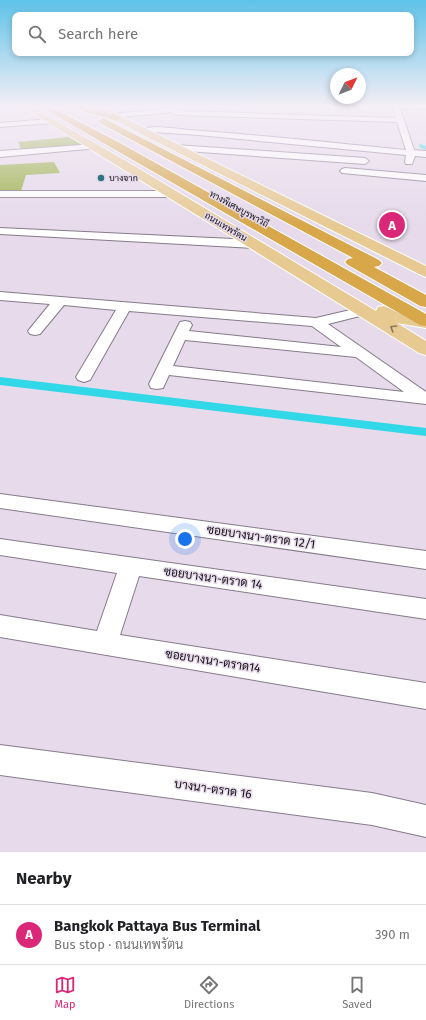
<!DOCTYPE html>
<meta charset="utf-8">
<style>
body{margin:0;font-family:"Fira Sans",Sarabun,sans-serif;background:#f2f2f2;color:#202124}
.compass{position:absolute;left:330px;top:68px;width:36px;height:36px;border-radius:50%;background:#fff;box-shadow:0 2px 6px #0003;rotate:47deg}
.you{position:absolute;left:185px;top:539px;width:14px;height:14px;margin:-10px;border:3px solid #fff;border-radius:50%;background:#1a73e8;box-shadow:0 0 0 6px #1a73e833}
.badge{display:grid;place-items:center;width:26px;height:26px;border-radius:50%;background:#db2777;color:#fff;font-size:13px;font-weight:700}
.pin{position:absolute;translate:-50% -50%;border:2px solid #fff;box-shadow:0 1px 4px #0006}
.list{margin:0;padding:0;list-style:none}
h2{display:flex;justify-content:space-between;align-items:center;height:52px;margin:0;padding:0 16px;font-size:17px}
h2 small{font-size:13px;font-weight:400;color:#757577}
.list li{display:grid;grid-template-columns:26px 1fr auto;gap:12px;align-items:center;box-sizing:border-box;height:60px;padding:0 16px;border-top:1px solid #e0e0e0}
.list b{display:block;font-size:15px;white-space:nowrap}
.list p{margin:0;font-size:13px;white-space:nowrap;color:#757577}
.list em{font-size:13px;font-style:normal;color:#757577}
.icon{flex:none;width:22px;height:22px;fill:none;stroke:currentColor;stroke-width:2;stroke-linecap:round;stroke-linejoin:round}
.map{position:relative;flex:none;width:426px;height:852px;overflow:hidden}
.search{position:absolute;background:#fff;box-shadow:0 2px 6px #0003;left:12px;right:12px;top:12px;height:44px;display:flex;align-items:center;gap:10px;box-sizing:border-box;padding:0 14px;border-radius:8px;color:#757577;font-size:15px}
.sheet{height:112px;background:#fff}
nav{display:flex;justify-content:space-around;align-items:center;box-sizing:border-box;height:56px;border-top:1px solid #e0e0e0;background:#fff;font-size:11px;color:#757577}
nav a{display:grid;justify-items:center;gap:2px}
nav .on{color:#db2777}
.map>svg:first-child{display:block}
</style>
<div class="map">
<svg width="426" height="852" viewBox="0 0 426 852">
<rect width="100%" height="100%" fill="#e6daeb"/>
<path fill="#9baf49" d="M69,137L84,146L22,151L18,142Z
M54,162L60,173L26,175L21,191H0V165Z"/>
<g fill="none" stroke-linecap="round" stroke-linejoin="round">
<path fill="#30d8e8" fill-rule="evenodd" d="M421,144L426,146V150L419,147V145Z
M0,377L426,428V436L0,385Z"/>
<defs>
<path id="minor" d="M393,106H426V109L400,108L414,150L426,151V157L415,156L412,164H406L405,162L406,155L198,135L155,132L142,133L138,131C146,124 178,129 189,130C261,135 334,143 406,150L397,122L177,115L171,112L113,118L109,116L113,114L172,108L179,111L396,118Z
M50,119L54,121L53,123L0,127V123Z
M95,144L99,146L98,148L0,157V151Z
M176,145L365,158L369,161L365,164L173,150L172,148Z
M345,168L426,175V181L342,173L340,171L342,169Z
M0,191H172L177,194L172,197H0Z
M0,228L254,240L258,242L260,244L258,246L254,248L0,234Z
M0,292L316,318L363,307L368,308L370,311L368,314L328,324L426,392V404L169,375L163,388L157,389L151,388L149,384L180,322L185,321L190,322L192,325L189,331L341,347L312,326L129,311L90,380L84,382L78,380L76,377L116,310L64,305L40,334L35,335L30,334L28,331L50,304L0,300ZM185,340L356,357L404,392L173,366Z
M0,494L426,551V569L0,508Z
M0,539L426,599V619L139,576L120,635L426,683V709L0,637V615L97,631L117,573L0,555Z
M0,745L372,793L426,805V837L372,825L0,775Z"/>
<path id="major" d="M21,106H30L133,165L376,311L378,307L384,306L401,314L426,318V328L397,323L426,341V355L419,353Z
M90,106H100L426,266V277L421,275L139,133Z"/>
<path id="highway" d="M39,106H49L120,143L426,314V326L420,325Z
M73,106H81L120,116L121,118L117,121L114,120L73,109Z
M103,118L379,260L382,263L379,266L374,267L426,295V307L420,306L348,265L345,262L348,259L353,258L100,123L98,121Z"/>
</defs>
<use href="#minor" stroke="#867b8a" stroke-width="2"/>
<use href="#major" stroke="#fff" stroke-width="2"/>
<use href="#highway" stroke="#fff" stroke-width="2"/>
<use href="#minor" fill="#fff" fill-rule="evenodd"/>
<use href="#major" fill="#e7ca92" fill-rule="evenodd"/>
<use href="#highway" fill="#d7a74a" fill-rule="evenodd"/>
</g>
<defs><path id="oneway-chevron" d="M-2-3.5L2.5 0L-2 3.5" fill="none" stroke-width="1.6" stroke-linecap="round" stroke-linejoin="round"/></defs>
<use stroke="#89775b" href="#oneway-chevron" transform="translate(393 328) rotate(-149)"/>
<linearGradient id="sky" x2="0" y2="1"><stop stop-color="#5ec2e8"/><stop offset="0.47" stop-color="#f4eef6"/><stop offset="1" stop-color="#f4eef6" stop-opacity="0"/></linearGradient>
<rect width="426" height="225" fill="url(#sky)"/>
<circle fill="#2f7482" stroke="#e6daeb" stroke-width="1.5" cx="101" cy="178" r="4"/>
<g text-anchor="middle" stroke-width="3" stroke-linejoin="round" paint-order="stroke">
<g font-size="9" fill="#161218" stroke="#e6daeb" text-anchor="start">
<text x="109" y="181">บางจาก</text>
</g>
<g font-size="9" fill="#161218" stroke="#e6daeb">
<text transform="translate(239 209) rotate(29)" y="3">ทางพิเศษบูรพาวิถี</text>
<text transform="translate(226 227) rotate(31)" y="3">ถนนเทพรัตน</text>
</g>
<g font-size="12" fill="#161218" stroke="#e6daeb">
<text transform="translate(261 537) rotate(8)" y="4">ซอยบางนา-ตราด 12/1</text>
<text transform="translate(213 578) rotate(8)" y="4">ซอยบางนา-ตราด 14</text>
<text transform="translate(213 661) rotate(9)" y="4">ซอยบางนา-ตราด14</text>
<text transform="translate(213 789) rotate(8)" y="4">บางนา-ตราด 16</text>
</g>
</g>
</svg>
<svg class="compass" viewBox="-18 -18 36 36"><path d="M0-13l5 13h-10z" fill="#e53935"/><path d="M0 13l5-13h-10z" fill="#757577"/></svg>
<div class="you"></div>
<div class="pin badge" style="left:392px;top:225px">A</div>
<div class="search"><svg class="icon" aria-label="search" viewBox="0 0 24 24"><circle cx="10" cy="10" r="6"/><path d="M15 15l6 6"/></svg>Search here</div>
</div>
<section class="sheet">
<h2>Nearby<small></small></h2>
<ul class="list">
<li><span class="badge">A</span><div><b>Bangkok Pattaya Bus Terminal</b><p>Bus stop · ถนนเทพรัตน</p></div><em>390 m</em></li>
</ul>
</section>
<nav>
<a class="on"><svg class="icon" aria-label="map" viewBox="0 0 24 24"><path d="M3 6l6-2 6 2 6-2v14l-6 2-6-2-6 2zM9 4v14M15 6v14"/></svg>Map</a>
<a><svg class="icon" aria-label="directions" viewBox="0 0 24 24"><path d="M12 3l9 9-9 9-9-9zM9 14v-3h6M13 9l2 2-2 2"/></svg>Directions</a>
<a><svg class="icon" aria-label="saved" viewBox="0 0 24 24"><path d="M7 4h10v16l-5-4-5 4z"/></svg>Saved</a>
</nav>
